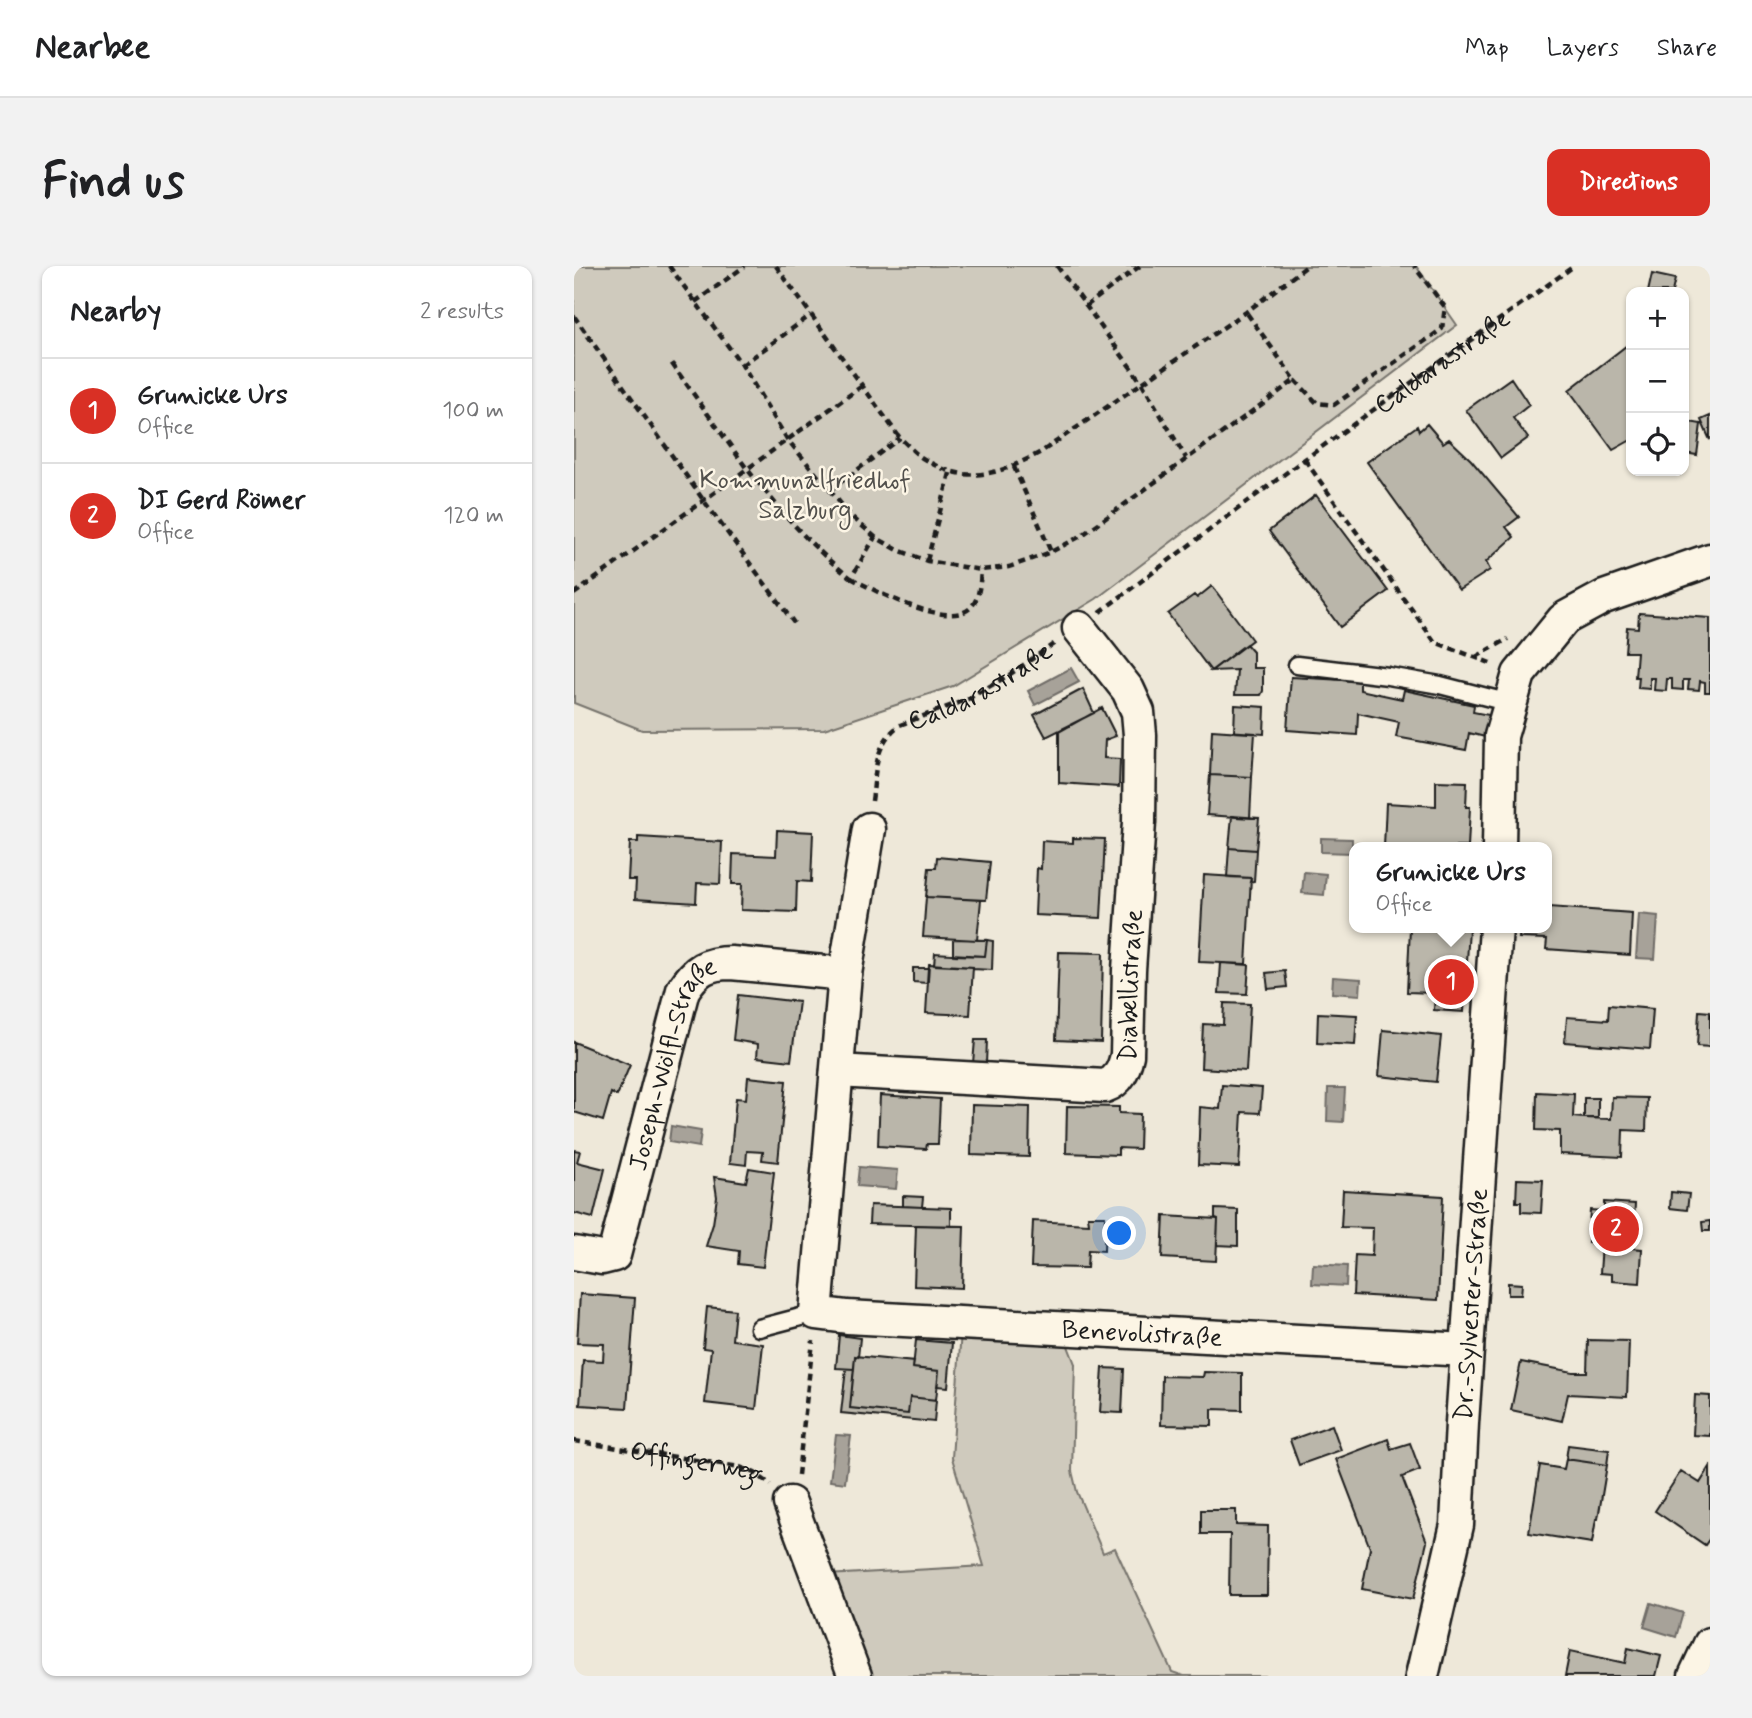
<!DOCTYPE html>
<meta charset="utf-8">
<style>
body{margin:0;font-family:Mynerve,sans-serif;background:#f2f2f2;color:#202124}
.controls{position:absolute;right:21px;top:21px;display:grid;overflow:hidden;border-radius:14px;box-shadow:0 2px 5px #0004}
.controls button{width:63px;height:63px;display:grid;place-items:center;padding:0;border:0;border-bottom:2px solid #e0e0e0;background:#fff;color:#202124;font:35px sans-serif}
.you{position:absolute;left:546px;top:968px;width:24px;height:24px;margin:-18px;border:5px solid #fff;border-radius:50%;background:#1a73e8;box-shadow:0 0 0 10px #1a73e833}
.badge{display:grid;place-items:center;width:46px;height:46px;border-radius:50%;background:#d93025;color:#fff;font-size:23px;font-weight:700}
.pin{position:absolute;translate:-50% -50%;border:4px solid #fff;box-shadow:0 2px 7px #0006}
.popup{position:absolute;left:775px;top:576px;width:203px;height:91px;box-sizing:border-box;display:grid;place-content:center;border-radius:14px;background:#fff;filter:drop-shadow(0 2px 5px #0005);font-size:23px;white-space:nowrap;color:#757577}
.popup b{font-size:26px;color:#202124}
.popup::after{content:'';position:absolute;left:50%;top:100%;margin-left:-14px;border:14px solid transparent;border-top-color:#fff}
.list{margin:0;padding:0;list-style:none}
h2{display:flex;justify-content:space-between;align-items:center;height:91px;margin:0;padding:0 28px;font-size:30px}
h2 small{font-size:23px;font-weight:400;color:#757577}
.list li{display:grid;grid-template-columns:46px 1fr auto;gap:21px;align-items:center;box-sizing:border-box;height:105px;padding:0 28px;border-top:2px solid #e0e0e0}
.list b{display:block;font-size:26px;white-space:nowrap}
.list p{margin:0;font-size:23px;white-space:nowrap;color:#757577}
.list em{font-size:23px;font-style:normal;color:#757577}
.icon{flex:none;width:38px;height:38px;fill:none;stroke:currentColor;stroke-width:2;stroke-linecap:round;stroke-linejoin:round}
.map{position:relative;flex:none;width:1136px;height:1410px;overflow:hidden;border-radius:14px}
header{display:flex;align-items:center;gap:42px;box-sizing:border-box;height:98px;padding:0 35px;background:#fff;border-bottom:2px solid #e0e0e0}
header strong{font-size:33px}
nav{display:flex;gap:38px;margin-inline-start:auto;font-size:24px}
.intro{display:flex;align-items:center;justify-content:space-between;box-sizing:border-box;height:168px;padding:0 42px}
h1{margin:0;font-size:49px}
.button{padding:18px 32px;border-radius:14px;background:#d93025;color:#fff;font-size:24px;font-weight:700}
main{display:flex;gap:42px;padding:0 42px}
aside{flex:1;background:#fff;border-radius:14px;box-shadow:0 2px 5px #0004}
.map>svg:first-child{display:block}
</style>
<header>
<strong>Nearbee</strong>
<nav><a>Map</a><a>Layers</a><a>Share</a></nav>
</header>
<div class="intro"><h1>Find us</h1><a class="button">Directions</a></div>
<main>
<aside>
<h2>Nearby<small>2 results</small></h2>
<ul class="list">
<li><span class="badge">1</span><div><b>Grunicke Urs</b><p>Office</p></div><em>100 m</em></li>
<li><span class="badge">2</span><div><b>DI Gerd Römer</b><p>Office</p></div><em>120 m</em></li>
</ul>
</aside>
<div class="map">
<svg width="1136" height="1410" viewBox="0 0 1136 1410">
<rect width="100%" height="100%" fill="#eee8d9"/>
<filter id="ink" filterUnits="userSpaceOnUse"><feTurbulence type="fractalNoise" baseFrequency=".0143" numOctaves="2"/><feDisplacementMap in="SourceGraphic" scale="14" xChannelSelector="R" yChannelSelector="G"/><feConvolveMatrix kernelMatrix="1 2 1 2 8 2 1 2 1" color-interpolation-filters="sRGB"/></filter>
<g filter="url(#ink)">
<path fill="#cfcabd" stroke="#76736c" stroke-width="2" d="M0,0H842L883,59L522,333L379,420L250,463L68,464L0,437Z
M387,1065L482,1067L494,1080L501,1098L498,1205L503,1226L529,1287L541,1282L598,1406L610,1410H718H289L253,1309L410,1300L378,1192Z"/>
<path fill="#a7a299" stroke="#6f6c67" stroke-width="2" d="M497,402L505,416L461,439L454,425Z
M747,572L778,573V587L747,586Z
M730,606L752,608L750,629L728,627Z
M1065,648L1084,650L1081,693L1062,692Z
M759,711L787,713L786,729L758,727Z
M754,822H771L769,856L753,855Z
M97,860L127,865L125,881L95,876Z
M285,901L324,904L322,923L283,920Z
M739,998L773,1000L772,1020L738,1018Z
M262,1169L277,1170L271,1217L256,1215Z
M1077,1337L1109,1347L1102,1371L1070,1361Z"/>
<path fill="#bab6aa" stroke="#1c1c1c" stroke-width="2" d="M1078,8L1101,13L1098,26H1074Z
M1052,80L1057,87V174L1039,184L995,124Z
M937,112L955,139L939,152L954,172L927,192L892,144Z
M1136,150V174L1127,154Z
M1110,155L1127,158L1123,189L1110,187Z
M853,158L869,177L875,173L897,194L945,251L932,261L940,271L912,296L916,304L885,324L793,196L843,160L845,165Z
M742,229L814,325L766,361L695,265Z
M638,320L678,374L637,405L594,348L620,329L623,332Z
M1065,347L1136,352V426H1131V416L1126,415L1125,424L1114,423L1115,414H1109V424L1098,423V413H1093L1092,425L1080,424L1081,412H1076V423L1064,422L1065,411H1061L1063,386H1051L1053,361L1064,362Z
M672,378L679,386V402H689V425L687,429H661L663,404L637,405Z
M717,411L786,415V424L828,433L830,424L900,439L899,446L920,450L915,472L895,467L892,484L822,471L825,456L784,447L783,469L713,464Z
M509,423L520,447L472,471L460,449Z
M661,439L691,441L690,468L660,466Z
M528,442L542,470L531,474L530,492L546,493L545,521L485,517V466Z
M638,464L681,467L678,511L636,509Z
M636,509L678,511L676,552L633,549Z
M862,515L893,516L892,541H896L894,581H810L812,537L862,540Z
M658,550L685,552L682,584L655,582Z
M203,564L239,566L237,616L223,615L222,646L167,644L168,618H158L159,588L202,590Z
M64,571L148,576L146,618L123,617L122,637L61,633L62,614H54L56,576H64Z
M499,572L531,573L527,652L461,649L463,602L467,603L468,575L499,577Z
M655,582L682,584L680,615L676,616L677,612L653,611Z
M363,591L416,596L412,634L352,631L355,602H362Z
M630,609L677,612L672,698L625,696Z
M352,631L407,634L403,674L349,671Z
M975,641L1058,647L1056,689L972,683L973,673L945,672L946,662H973Z
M836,662H895L890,746L860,744L861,727L833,726Z
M379,673L413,674L411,690L379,689Z
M413,674L419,675L418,704L399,703V701L360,699L361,687L411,690Z
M485,686L529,687L527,776L482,774Z
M647,697L675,699L673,728L645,727Z
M355,698L399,701L396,749L352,747Z
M339,702H354L353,717L339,716Z
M711,705L713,721L694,723L692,707Z
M164,729L225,736L217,795L183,791L184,778L159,774Z
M650,737L676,738L672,805L627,802L629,758L649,759Z
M1035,739L1079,743L1076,783L991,776L993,751L1034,754Z
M1125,745L1136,746V781L1123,780Z
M744,747L783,749L781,779L743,777Z
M809,764L867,770L862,816L805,810Z
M401,774H413L412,798L399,797Z
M0,776L56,799L43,830L37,827L29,855L0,846Z
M174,811L212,815L204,896L188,894L189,886L173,885L172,899L156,897L162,832L172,833Z
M648,819L688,822L686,847L668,846L665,901L624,899L626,841L646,843Z
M963,826L1000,828L999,851L1010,852L1037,853L1038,831L1073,832L1072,865L1049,864L1048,891L986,888V865L962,864Z
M306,829L366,833L364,878H353L352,883L304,880Z
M1010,832H1024V852H1010Z
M398,839L456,841L455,891L397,889Z
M493,840L545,841V847L566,848L565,883L544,882V889L492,887Z
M0,884L6,885L3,896L31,903L19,952L0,947Z
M175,902L200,906L189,1001L164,998L165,985L132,980L139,958L143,931L140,911L172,916Z
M943,913L969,914L967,947L947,946V936H942Z
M769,924L869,930L864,1034L779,1029L781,989L798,990L799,962L767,961Z
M1097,926L1115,928L1113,944L1096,942Z
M329,930L349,931L348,941L329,940Z
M1030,936L1061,938L1058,982L1068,983L1066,1017L1038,1015V1008L1026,1007L1028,978L1014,977L1016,944L1030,945Z
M296,939L377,942V960L295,958Z
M641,943L664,944V980L643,979L644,953L641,952Z
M514,950H531L530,985L514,984L513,1002L457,1001L459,955L515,958Z
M590,950L644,953L642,995L588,992Z
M1136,955V965H1129L1128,956Z
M342,959L390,960L388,1022L340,1020Z
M934,1017L948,1018L947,1029H934Z
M6,1028L61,1032L53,1142L6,1139L9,1094L29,1095L30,1078L3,1077Z
M133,1041L161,1044L158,1074L189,1078L182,1143L131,1137L137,1083L129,1082Z
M265,1069L286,1072L284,1091L281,1090L280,1103L262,1102Z
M342,1074L378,1077L374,1121L363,1120L365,1105L339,1102Z
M1014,1074L1055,1075L1053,1131L994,1128L988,1155L937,1144L947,1096L999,1106H1013Z
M281,1090L340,1096L339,1102L365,1105L362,1134L336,1131L334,1148L276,1142Z
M529,1102L550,1103L548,1147L526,1146Z
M272,1103H280L276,1142L334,1148L336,1131L362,1134L360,1156L267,1147Z
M630,1106L668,1107V1144L638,1143V1160L587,1159L588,1110L629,1111Z
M1121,1129L1136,1130V1170L1119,1169Z
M758,1159L767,1184L725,1199L716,1174Z
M814,1173L817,1183L836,1177L846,1204L828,1211L853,1276L839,1333L788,1323L796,1282L762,1193Z
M994,1179L1035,1184L1033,1199L992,1193Z
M992,1193L1033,1199L1024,1253H1022L1018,1277L955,1267L966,1199L990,1203Z
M1136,1201V1272L1131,1279L1081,1245L1107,1205L1126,1217Z
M627,1244H662V1259L694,1260L693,1329H655L656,1268H627Z
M1054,1382L1087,1390L1082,1410H991L996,1385L1051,1397Z"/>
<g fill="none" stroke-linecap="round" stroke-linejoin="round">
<defs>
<path id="lane" d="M723,399L814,410L866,419L936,437
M185,1062L242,1047"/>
<g id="street">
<path id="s4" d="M295,563L271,708L242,1047L273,1051L893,1084"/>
<path d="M925,581L927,470L945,408L989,354L993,351L1030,331L1136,294"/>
<path id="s5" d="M263,805L531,820C545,815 550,803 553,789L555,704L565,556L566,469L564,446L554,424L505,362"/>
<path id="s6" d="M0,987L28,992L40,989L109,724C122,704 132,697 157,697L271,708"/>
<path d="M216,1237L281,1410"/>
<path id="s7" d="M848,1410L883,1259L888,1157L922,662"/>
<path d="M1121,1410L1136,1378"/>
</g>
</defs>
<use href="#lane" stroke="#1c1c1c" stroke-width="21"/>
<use href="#street" stroke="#1c1c1c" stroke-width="37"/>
<g stroke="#1c1c1c" stroke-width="4.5" stroke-dasharray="7 5" stroke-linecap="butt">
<path d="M95,0L168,99L213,173L278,251L301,271L324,284L353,295L407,304L435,301L477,286L507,270L721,114L672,46"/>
<path d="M202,0L326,172C334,179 341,188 350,193C393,220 426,208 467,186L672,46L733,0"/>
<path d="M483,0L568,117L612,192"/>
<path d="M121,36L171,0"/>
<path d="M512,40L566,0"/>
<path d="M0,50L130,235L220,357"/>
<path d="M168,99L237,49"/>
<path d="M721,114L743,137L760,139L868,63L871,41L840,0"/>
<path d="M288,120L173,203C205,242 236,281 277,312L301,271"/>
<path d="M731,194L861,376L919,398"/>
<path d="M440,201L477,286"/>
<path d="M255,225L326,172"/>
<path d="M353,295L376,207"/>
<path d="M277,312C299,324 378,366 398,340C406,330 406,316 407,304"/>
<path d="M0,328L173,203L96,95"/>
<path id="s1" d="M526,346L724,198L1000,0"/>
<path d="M902,391L934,373"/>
<path id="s2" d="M298,535C302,506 300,477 326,459L394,433L435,409L481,377"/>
<path id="s3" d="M0,1175L166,1201L181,1207L197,1219"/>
<path d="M224,1209L239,1075"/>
</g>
<use href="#lane" stroke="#fcf5e5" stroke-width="16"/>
<use href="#street" stroke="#fcf5e5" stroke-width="32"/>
</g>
</g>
<g text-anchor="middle" stroke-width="5" stroke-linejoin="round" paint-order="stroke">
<g font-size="26" fill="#1c1c1c" stroke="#fcf5e5">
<text dy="9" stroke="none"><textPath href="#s1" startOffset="424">Caldarastraße</textPath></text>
<text dy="9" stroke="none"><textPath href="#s2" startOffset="173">Caldarastraße</textPath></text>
<text dy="9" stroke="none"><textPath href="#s5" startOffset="378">Diabellistraße</textPath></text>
<text dy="9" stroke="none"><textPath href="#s6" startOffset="243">Joseph-Wölfl-Straße</textPath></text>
<text dy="9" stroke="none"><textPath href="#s7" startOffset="376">Dr.-Sylvester-Straße</textPath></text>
<text dy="9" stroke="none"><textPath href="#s4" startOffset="814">Benevolistraße</textPath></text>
<text dy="9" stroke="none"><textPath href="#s3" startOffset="124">Offingerweg</textPath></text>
</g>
<g font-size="26" fill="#52504c" stroke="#fcf5e5">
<text x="231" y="222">Kommunalfriedhof<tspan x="231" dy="30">Salzburg</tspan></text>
</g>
</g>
</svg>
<div class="controls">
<button>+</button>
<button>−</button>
<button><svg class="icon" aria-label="locate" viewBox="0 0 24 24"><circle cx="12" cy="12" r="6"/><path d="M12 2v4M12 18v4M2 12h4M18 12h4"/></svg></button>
</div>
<div class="you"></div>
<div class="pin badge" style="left:877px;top:716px">1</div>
<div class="popup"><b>Grunicke Urs</b>Office</div>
<div class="pin badge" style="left:1042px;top:963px">2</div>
</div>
</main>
